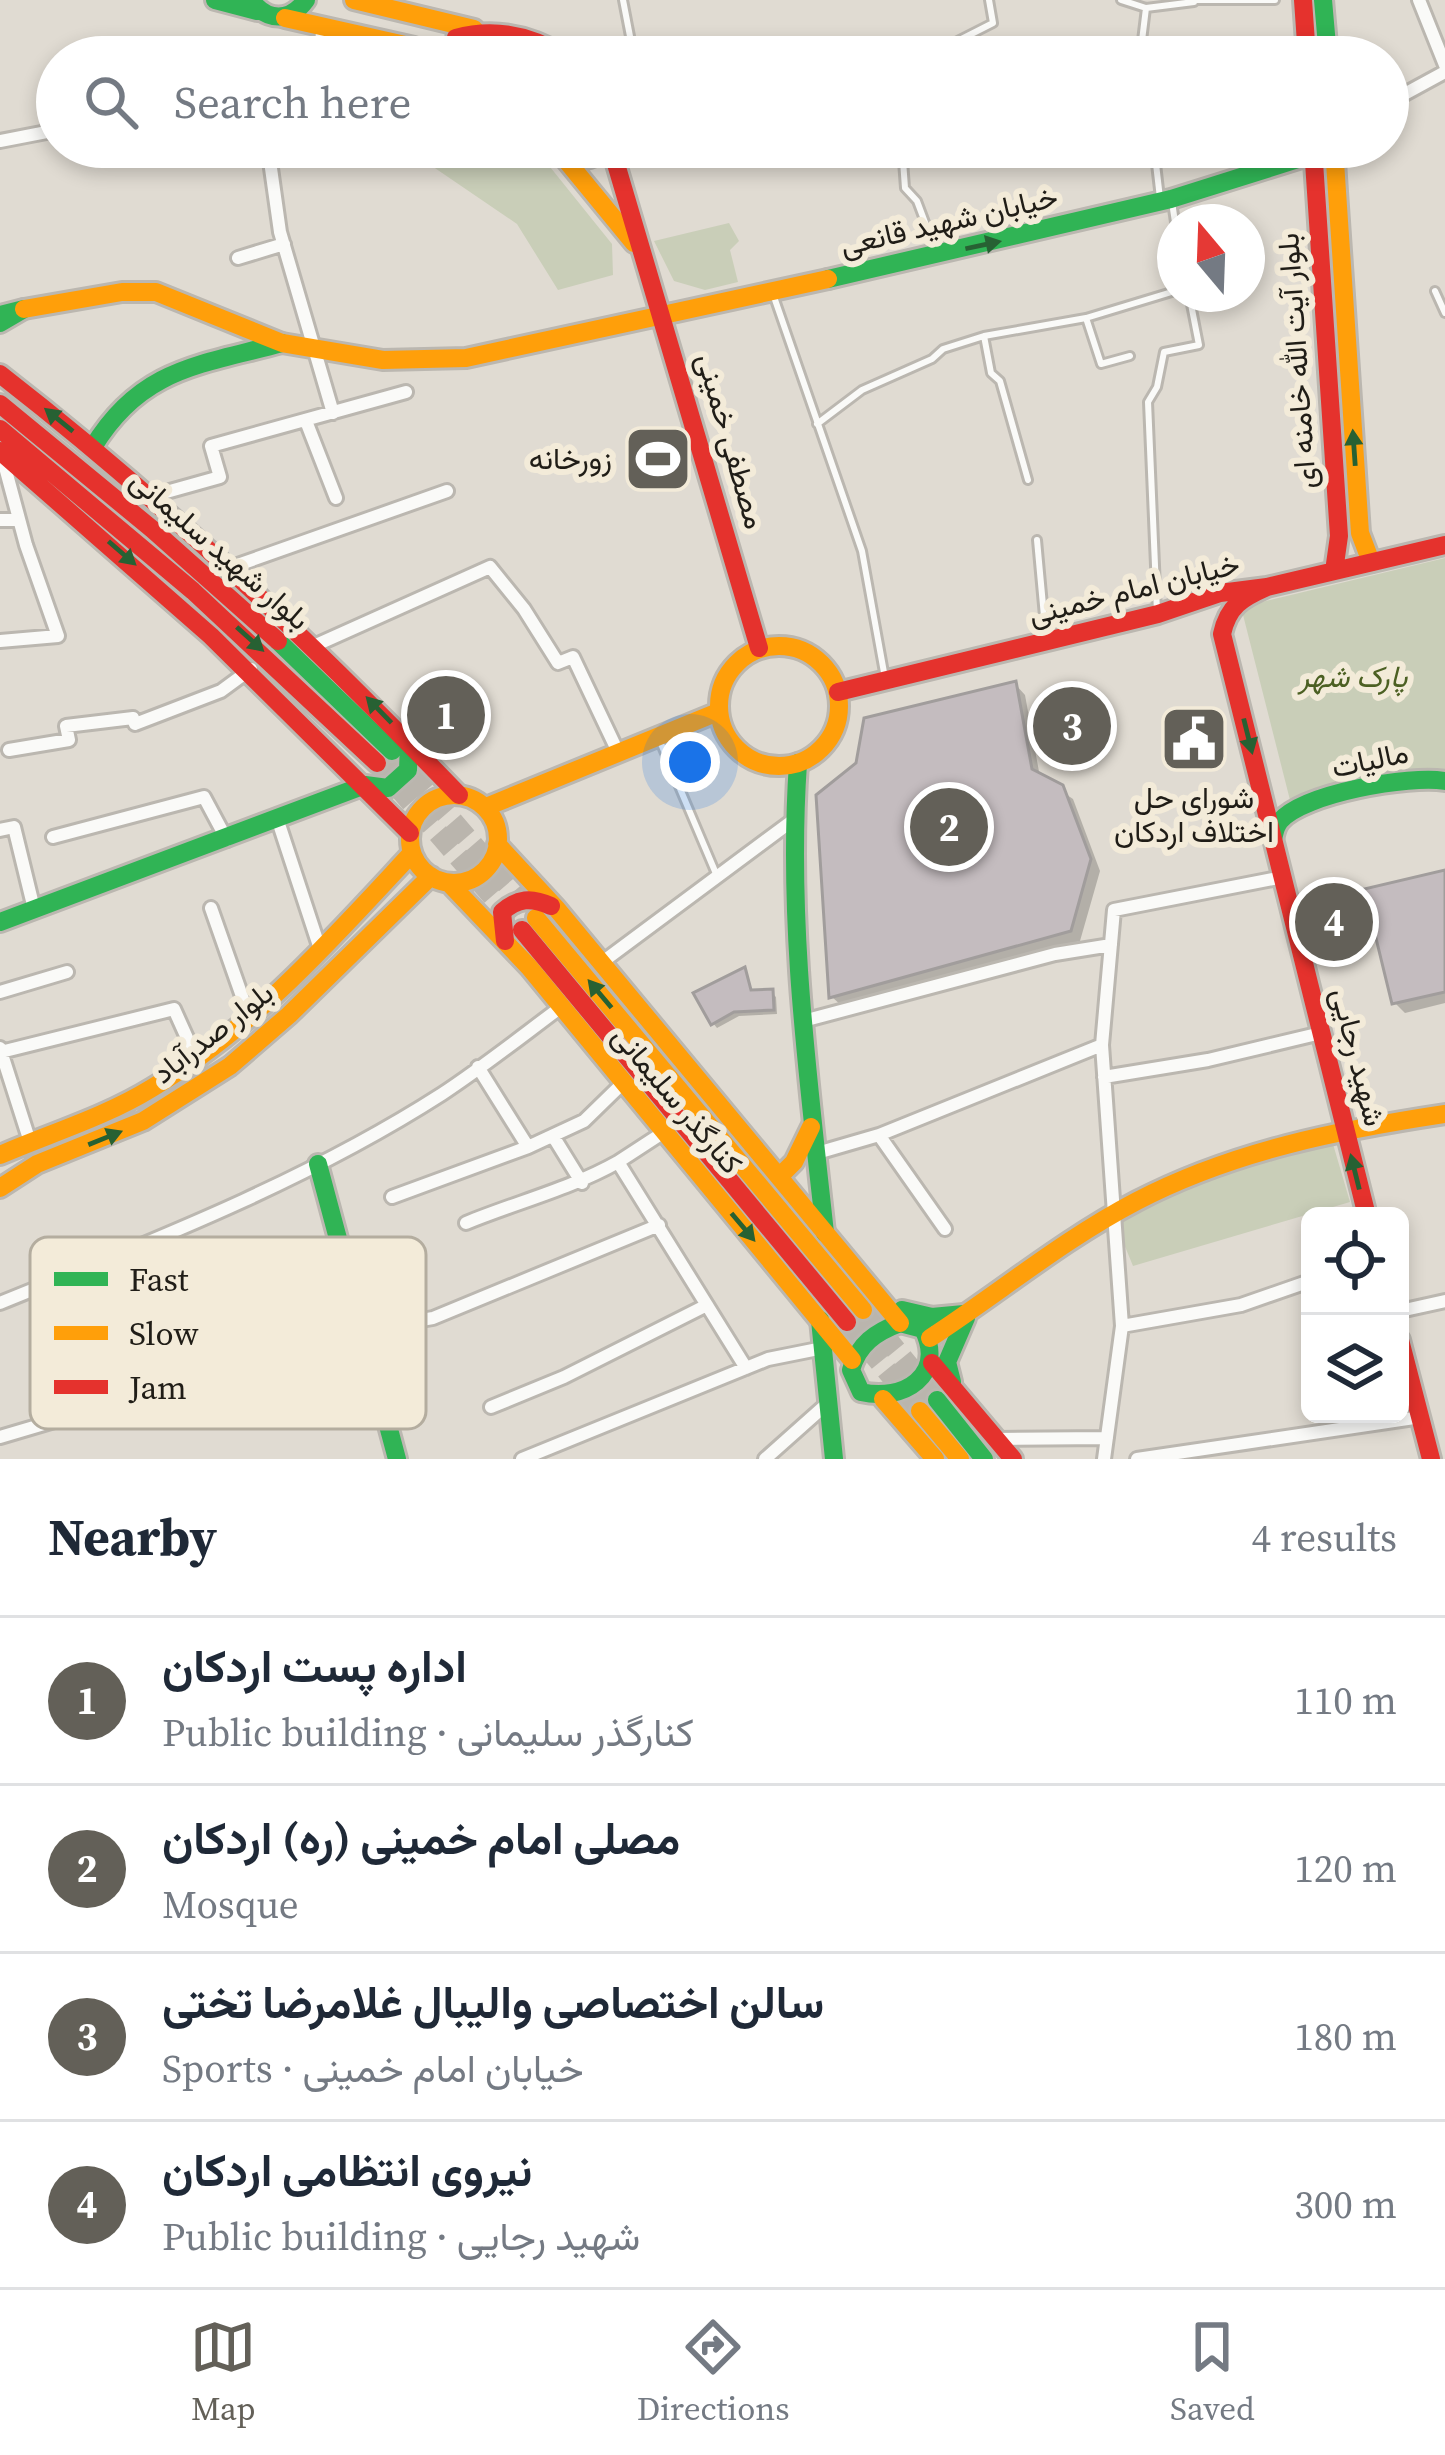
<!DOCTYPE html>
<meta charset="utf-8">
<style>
body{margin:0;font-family:"Source Serif 4",Vazirmatn,serif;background:#f2f2f3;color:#1f2937}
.controls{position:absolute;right:36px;bottom:36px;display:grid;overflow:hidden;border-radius:18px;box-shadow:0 6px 18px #0003}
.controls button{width:108px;height:108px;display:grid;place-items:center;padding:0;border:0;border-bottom:3px solid #e0e1e3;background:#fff;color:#1f2937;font:60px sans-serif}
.compass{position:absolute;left:1157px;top:204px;width:108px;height:108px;border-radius:50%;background:#fff;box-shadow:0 6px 18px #0003;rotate:341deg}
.you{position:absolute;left:690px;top:762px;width:42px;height:42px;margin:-30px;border:9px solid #fff;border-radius:50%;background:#1a73e8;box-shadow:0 0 0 18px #1a73e833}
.badge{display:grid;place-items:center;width:78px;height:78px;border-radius:50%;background:#636058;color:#fff;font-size:39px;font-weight:700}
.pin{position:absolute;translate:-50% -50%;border:6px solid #fff;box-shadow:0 3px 12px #0006}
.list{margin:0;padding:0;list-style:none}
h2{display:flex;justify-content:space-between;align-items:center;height:156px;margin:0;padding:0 48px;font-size:51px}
h2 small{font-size:39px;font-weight:400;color:#747a83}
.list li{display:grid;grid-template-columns:78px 1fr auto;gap:36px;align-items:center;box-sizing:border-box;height:168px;padding:0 48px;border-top:3px solid #e0e1e3}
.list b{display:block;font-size:45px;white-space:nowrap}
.list p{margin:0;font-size:39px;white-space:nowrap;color:#747a83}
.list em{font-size:39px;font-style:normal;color:#747a83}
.icon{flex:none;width:66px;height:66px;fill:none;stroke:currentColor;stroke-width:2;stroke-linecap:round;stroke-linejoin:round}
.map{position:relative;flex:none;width:1445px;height:1459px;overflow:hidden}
.search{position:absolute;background:#fff;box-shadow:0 6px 18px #0003;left:36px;right:36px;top:36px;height:132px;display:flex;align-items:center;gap:30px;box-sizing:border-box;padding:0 42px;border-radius:66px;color:#747a83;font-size:45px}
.sheet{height:828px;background:#fff}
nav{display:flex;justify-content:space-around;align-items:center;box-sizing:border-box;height:168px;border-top:3px solid #e0e1e3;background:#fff;font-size:33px;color:#747a83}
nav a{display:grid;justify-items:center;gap:6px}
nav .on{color:#636058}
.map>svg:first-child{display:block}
</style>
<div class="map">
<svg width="1445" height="1459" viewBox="0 0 1445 1459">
<rect width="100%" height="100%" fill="#e0dbd2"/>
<path fill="#c9ceb8" d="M404,147H534L612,244L613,275L558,290L517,224Z
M729,223L739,241L730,250L738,282L705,290L674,281L654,241Z
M1445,558V770L1290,800L1241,607Z
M1333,1144L1350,1202L1133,1266L1115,1222L1221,1173Z"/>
<path fill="#0003" d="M1015,684L1025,695L1040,777L1073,799L1100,871L1080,941L842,1006L832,997Z
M1445,873V1003L1405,1013L1395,1003Z
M744,970L753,993L771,992L776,997L777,1014L739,1016L717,1028L713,1023Z"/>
<path fill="#c4bcbf" stroke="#a19d9c" stroke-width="3" d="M1016,681L1032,769L1063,785L1091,859L1071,931L829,998L816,795L856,763L864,718Z
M1445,870V992L1392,1004L1364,889Z
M745,967L751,990L773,989L774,1010L734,1012L711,1025L693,993Z"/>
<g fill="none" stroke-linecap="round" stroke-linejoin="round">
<path stroke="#bab5ad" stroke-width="21" stroke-dasharray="21 10" stroke-linecap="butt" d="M392,751L536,918
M377,763L522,930
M863,1310L937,1400
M847,1322L920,1411"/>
<defs>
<path id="lane" d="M623,0L634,57
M1121,0L1146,8L1194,2
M1194,0H1275
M634,55L687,57
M926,57L993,23L989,0
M1140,57L1146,8
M902,147L905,188L917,201L935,249
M1154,147L1160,198
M1172,202L1175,222
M1435,291L1445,313
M773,294L862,551L885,678
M1086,318L1175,291
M984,336L991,373L1000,381L1028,480
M817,424L862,390L932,359L943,349L984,336L1086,318L1101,364L1130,356
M1037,540L1046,638
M1157,612L1148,402L1157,387L1164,352L1199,345L1189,294
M659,739L717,876"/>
<path id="street" d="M1419,0L1445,65
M321,57L322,27
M1388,103L1445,72
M0,141L57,130
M268,147L280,232L333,413
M238,258L284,244
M306,421L336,498
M152,496L220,477L211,446L406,392
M0,520H19
M232,567L447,491
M0,641L58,636L26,545L1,452
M316,645L490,567L524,609L558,663L573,657L618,752
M9,750L69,740L66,726L133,718L135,724L221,691L251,669
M278,821L320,949
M0,830L14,827L34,909
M53,837L204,797L227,840
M211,908L250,1019
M601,963L792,821
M0,992L67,972
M803,1021L1055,954L1111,945
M0,1048L30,1142
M1,1052L174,1009L197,1060
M478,1067L528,1147L584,1121L624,1082
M1104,1077L1208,1060L1321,1033
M879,1135L945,1229
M553,1136L582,1183
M817,1153L879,1135L1102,1045
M618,1162L664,1132
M392,1197L528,1147
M466,1223C517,1202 570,1189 618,1162L746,1368
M0,1303C150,1242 305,1182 442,1094C483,1067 522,1036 561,1007
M1400,1311L1445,1301
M1122,1326L1241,1305L1310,1281
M491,1407L564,1377L707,1305
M0,1437L362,1330L433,1318L659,1225
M996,1439L1107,1438
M522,1459L768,1359L823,1348
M765,1459L829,1402
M1104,1459L1122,1326L1102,1045L1114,910L1283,877
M1137,1459L1421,1417"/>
<path id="fast" d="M215,0L257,11
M251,0C267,22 290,22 306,0
M1323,0L1328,57
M828,279L1171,199L1314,154
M0,315L24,309L0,323
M93,447C141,368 200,365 282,343
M278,641L392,751
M798,763C787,921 808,1076 825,1233
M1273,839C1275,832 1275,827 1280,821C1304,793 1410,775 1445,781
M0,922L365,785L388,788L408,770L409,742
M318,1164L397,1459
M902,1310L932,1317L964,1314
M820,1320L834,1459
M900,1323L923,1329C946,1375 904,1402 861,1392L851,1370C858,1344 876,1332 900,1323Z
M952,1382L947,1362L966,1318
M937,1400L984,1459"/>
<path id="slow" d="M354,0L474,29
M285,18L414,47L434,57
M1334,147L1360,533L1371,562
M560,153C578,161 592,163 605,147
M561,154L634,243
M24,309L122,292H156L282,343L383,360L466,358L828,279
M719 706a60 60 0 1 1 120 0a60 60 0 1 1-120 0Z
M410 839a44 44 0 1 1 88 0a44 44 0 1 1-88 0Z
M486,807L718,712
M497,844L556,908L900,1323
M449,883L529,967L852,1360
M536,918L863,1310
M0,1155C51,1133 105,1117 152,1088C254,1028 333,938 412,853
M779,1177L794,1162L811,1127
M0,1188L37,1164L143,1121L230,1066L289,1015L431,876
M930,1338C999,1293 1064,1239 1137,1201C1233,1151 1339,1130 1445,1114
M883,1399L935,1459
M920,1411L960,1459"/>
<path id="jam" d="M1303,0L1307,57
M456,57V38C495,27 532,36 566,57
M611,147L759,648
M1313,147L1339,536L1334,571
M0,374C165,502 314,645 459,795
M0,404L152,529L278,641
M0,429L193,591L377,763
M0,451L211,636L410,833
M1267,587C1242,598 1228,606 1222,634L1367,1216
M838,692L1158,614L1220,593L1267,587L1445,545
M522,930L847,1322
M505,941L502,912C518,898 531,897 551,906
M1400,1340L1431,1459
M932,1363L1013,1459"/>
</defs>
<use href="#lane" stroke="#bbb7b0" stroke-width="12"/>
<use href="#street" stroke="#bbb7b0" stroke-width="18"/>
<use href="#fast" stroke="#bbb7b0" stroke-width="24"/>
<use href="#slow" stroke="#bbb7b0" stroke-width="24"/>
<use href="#jam" stroke="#bbb7b0" stroke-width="24"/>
<use href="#lane" stroke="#fafaf8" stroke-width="6"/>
<use href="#street" stroke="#fafaf8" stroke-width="12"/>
<use href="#fast" stroke="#30b455" stroke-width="18"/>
<use href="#slow" stroke="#ff9f0a" stroke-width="18"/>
<use href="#jam" stroke="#e5322d" stroke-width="18"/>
</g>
<defs><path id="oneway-solid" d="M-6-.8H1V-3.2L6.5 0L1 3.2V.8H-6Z" transform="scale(3)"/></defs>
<g fill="#276133">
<use href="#oneway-solid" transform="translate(983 245) rotate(-12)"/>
<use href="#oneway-solid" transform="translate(59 420) rotate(-141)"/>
<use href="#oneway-solid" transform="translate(1354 448) rotate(-94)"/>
<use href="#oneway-solid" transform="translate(122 553) rotate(41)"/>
<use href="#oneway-solid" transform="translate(250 639) rotate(42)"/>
<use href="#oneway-solid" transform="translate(379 710) rotate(-134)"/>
<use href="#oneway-solid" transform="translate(1248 736) rotate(76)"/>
<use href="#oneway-solid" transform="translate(600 994) rotate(-130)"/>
<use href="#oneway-solid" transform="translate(105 1138) rotate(-22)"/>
<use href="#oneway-solid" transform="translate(1355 1172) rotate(-104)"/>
<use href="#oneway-solid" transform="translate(743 1227) rotate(50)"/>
</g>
<defs>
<symbol id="stadium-square" viewBox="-11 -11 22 22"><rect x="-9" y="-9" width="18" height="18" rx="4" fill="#636058" stroke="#f3ebd9"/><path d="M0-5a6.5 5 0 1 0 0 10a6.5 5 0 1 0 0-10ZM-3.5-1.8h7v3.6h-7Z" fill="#fff"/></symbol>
<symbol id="civic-square" viewBox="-11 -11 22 22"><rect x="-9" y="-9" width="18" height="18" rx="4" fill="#636058" stroke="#f3ebd9"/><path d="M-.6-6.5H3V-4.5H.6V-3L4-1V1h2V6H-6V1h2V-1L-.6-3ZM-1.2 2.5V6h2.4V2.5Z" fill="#fff"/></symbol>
</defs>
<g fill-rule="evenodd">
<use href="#stadium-square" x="620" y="421" width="76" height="76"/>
<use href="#civic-square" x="1156" y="701" width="76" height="76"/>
</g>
<g text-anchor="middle" stroke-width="12" stroke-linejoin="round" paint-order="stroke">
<g font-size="30" fill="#201d17" stroke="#f3ebd9">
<text transform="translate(949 221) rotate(-13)" y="10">خیابان شهید قانعی</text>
<text transform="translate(1297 361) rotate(-94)" y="10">بلوار آیت الله خامنه ای</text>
<text transform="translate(731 441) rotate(74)" y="10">مصطفی خمینی</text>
<text transform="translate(220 550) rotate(41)" y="10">بلوار شهید سلیمانی</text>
<text transform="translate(1134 589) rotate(-14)" y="10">خیابان امام خمینی</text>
<text transform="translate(1370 760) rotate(-12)" y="10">مالیات</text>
<text transform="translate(213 1033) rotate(-38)" y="10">بلوار صدرآباد</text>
<text transform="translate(1358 1057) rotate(76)" y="10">شهید رجایی</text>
<text transform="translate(677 1100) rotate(50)" y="10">کنارگذر سلیمانی</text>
</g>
<g font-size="30" fill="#201d17" stroke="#f3ebd9" text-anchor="end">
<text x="612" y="469">زورخانه</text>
<text x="1194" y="808" text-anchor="middle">شورای حل<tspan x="1194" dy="34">اختلاف اردکان</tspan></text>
</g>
<g font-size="30" font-style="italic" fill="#4c6023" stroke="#f3ebd9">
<text x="1353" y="687">پارک شهر</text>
</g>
</g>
<rect x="30" y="1237" width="396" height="192" rx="18" fill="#f3ebd9" stroke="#b4ad9f" stroke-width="3"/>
<rect x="54" y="1272" width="54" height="14" fill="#30b455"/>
<rect x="54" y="1326" width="54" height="14" fill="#ff9f0a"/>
<rect x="54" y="1380" width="54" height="14" fill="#e5322d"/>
<g font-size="33" fill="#201d17">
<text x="129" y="1291">Fast</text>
<text x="129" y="1345">Slow</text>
<text x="129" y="1399">Jam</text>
</g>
</svg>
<div class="controls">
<button><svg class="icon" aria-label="locate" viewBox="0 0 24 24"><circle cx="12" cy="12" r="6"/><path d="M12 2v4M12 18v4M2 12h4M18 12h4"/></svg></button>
<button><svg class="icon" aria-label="layers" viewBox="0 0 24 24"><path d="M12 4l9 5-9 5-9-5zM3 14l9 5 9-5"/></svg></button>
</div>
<svg class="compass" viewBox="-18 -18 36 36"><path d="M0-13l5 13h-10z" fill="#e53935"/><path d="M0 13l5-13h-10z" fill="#747a83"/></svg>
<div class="you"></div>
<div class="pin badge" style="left:446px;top:715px">1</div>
<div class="pin badge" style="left:949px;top:827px">2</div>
<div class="pin badge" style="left:1072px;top:726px">3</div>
<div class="pin badge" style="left:1334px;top:922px">4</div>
<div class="search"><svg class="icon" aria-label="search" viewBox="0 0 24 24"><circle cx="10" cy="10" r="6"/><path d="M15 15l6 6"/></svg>Search here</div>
</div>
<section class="sheet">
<h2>Nearby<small>4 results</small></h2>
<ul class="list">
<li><span class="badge">1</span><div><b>اداره پست اردکان</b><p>Public building · کنارگذر سلیمانی</p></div><em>110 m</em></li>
<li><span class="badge">2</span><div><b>مصلی امام خمینی (ره) اردکان</b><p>Mosque</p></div><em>120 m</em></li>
<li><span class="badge">3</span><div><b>سالن اختصاصی والیبال غلامرضا تختی</b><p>Sports · خیابان امام خمینی</p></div><em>180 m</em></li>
<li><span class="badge">4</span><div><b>نیروی انتظامی اردکان</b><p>Public building · شهید رجایی</p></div><em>300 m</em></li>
</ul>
</section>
<nav>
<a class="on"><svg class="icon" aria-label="map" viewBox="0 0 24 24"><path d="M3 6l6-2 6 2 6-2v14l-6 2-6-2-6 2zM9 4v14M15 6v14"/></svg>Map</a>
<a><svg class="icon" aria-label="directions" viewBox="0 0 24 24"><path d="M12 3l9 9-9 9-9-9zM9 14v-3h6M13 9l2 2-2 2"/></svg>Directions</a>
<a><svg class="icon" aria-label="saved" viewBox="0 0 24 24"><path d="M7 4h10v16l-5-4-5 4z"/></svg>Saved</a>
</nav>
